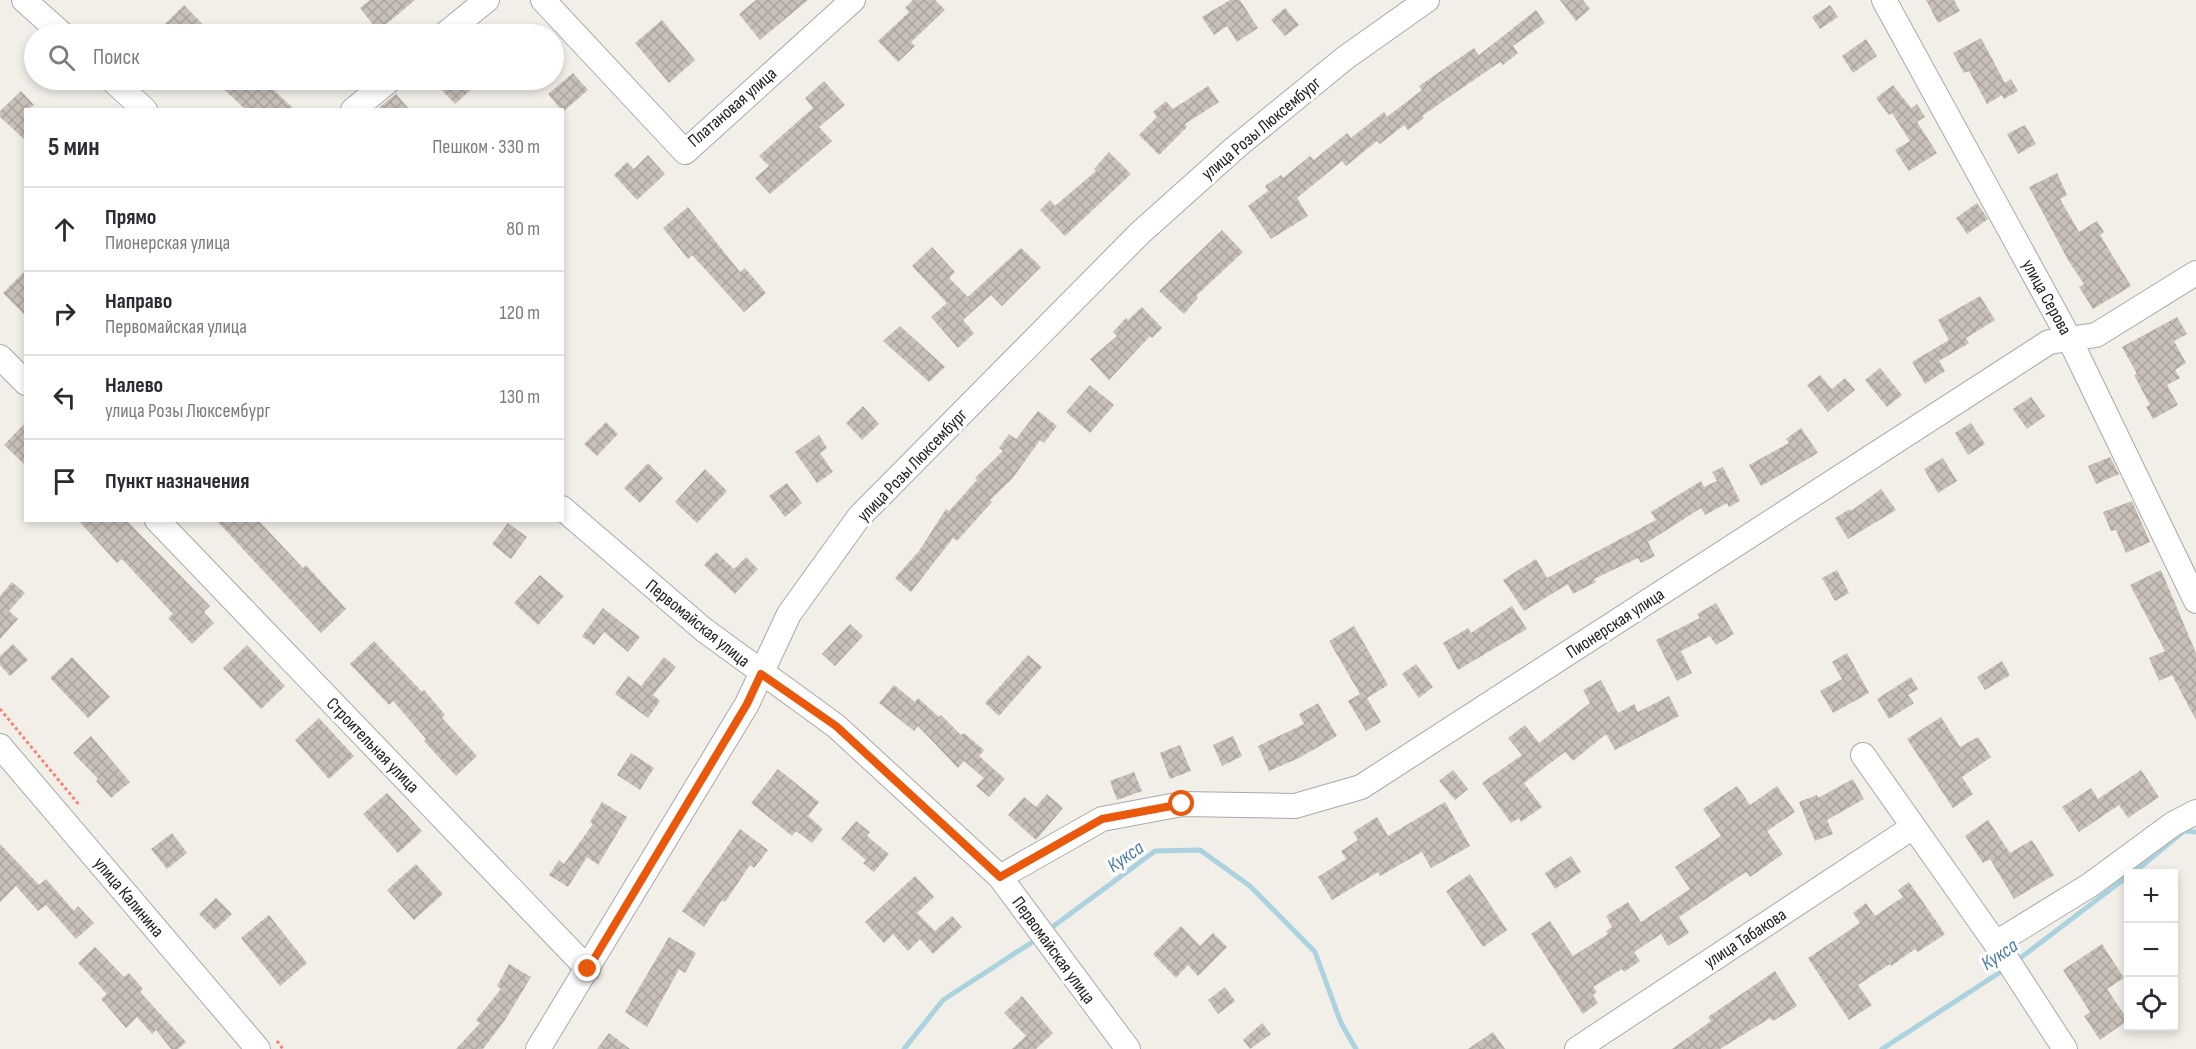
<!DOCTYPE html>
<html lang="ru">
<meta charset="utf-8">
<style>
body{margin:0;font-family:"Sofia Sans Condensed",sans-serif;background:#f2f2f3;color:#2b2b33}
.controls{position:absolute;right:18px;bottom:18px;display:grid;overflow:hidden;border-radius:0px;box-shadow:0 3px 9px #0003}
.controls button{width:54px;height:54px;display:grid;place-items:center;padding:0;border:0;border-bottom:2px solid #e1e1e2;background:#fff;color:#2b2b33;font:30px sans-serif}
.stop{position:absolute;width:18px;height:18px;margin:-14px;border:4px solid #ea580c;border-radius:50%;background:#fff}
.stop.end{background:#ea580c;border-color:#fff;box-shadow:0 2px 6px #0008}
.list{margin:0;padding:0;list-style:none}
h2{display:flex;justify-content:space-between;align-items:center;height:78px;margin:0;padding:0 24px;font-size:26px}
h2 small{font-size:20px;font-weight:400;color:#7c7c81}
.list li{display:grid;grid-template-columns:39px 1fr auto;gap:18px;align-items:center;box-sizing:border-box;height:84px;padding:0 24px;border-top:2px solid #e1e1e2}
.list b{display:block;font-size:22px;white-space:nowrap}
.list p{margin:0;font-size:20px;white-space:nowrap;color:#7c7c81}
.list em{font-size:20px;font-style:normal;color:#7c7c81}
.icon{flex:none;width:33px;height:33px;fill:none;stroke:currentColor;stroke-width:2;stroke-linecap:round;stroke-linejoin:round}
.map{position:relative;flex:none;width:2196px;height:1049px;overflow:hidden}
.search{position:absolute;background:#fff;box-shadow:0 3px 9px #0003;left:24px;top:24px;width:540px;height:66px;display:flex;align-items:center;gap:15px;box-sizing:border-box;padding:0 21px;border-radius:33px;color:#7c7c81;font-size:22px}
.panel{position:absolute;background:#fff;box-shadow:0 3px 9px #0003;left:24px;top:108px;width:540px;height:414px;border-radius:0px}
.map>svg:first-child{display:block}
</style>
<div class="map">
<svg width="2196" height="1049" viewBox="0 0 2196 1049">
<defs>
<pattern id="building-cross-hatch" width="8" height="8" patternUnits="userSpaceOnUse" patternTransform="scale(1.5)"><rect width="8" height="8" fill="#c7bfb8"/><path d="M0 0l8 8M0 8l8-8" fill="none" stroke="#aba49e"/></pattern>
</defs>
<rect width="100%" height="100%" fill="#f2efe9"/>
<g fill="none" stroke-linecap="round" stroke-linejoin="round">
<path stroke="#aad3df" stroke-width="5" d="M2132,874L2184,831L2196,832
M1047,931L1155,851L1200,850L1250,886L1315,952L1341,1023L1356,1049
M2015,962L2128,876
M904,1049L943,1000L1037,939
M1882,1049L2005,969"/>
</g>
<path fill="url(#building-cross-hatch)" d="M370,0H415L378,31L360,8Z
M756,0H808L760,40L739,14Z
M913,0H935L945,10L911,42L915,46L898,62L878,41L909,12L905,8Z
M1230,0H1240L1258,28L1237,42L1227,26L1214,35L1202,17Z
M1560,0H1583L1590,9L1576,21Z
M1926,0H1954L1960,11L1938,23Z
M184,5L212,34H169L162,27Z
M1830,5L1838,17L1820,29L1812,17Z
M1285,8L1299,25L1285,36L1271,20Z
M1536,10L1545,23L1513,46L1518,53L1503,65L1500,62L1452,95L1422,116L1424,118L1408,130L1404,125L1380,144L1377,141L1346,166L1342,161L1297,198L1308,216L1271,239L1248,206L1268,191L1265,186L1281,175L1283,178L1310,156L1314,160L1347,133L1351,138L1384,112L1387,117L1422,90L1419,86L1474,48L1479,55Z
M662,20L695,60L669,83L635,43Z
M1981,38L2005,83L2011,79L2018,91L2004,99L2002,95L1987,104L1969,71L1964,73L1953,53Z
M1866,39L1877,56L1853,73L1842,56Z
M573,73L588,90L563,112L548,94Z
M214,80H263L295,110H246Z
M432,80H482L455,104Z
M824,81L845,105L819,127L832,141L770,194L755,178L769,166L759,156L813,108L805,98Z
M1893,85L1911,108L1917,104L1925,117L1917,122L1937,153L1909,171L1895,150L1910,141L1892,113L1889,115L1876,98Z
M1208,86L1219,102L1185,124L1187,127L1159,155L1139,135L1157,117L1153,112L1166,101L1173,109Z
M21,91L34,105L26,110V141L0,117V111Z
M396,94L410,110H376Z
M2025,125L2036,144L2018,154L2007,134Z
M1109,152L1131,174L1065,236L1040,210L1050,200L1055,206L1096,171L1094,169Z
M648,155L665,174L637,200L614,175L627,162L634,169Z
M2057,173L2067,195L2060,199L2079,232L2097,221L2104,232L2100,235L2131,286L2093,309L2079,287L2084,284L2068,260L2029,187Z
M1977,203L1988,219L1967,234L1956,218Z
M688,207L740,272L745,268L766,293L744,312L692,255L688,259L663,228Z
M1222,230L1243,252L1196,296L1198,298L1184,314L1159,291Z
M932,247L955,272L949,278L968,297L1021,248L1041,267L1002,306L991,295L963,320L974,333L958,348L931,317L947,303L912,266Z
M26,270V316L3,293Z
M1980,296L1995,320L1966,338L1969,343L1939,361L1945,371L1925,384L1912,362L1949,340L1938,320Z
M1142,307L1162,328L1152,338L1150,336L1109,380L1090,359L1117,336L1113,332L1126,318L1128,320Z
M2177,317L2187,334L2174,341L2186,363L2175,370L2180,378L2167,385L2178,405L2153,419L2146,407L2150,405L2134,375L2137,374L2122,347Z
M900,326L945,367L929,382L883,341Z
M1880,368L1902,395L1887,407L1865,380Z
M1820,375L1832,389L1845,378L1855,390L1828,412L1807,385Z
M1090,385L1114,405L1090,433L1066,412Z
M2031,397L2045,416L2027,429L2013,409Z
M863,406L879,424L862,440L846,423Z
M1038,411L1057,426L1044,443L1040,440L1012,479L990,500L992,502L957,541L953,538L911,592L895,578L919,551L946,509L949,511L977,480L975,478L1003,451L999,448L1009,434L1016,439Z
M26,422V466L4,445Z
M606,422L618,434L597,456L584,444Z
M1971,423L1985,444L1968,455L1955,433Z
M1801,428L1818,453L1761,486L1749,465L1789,443L1786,439Z
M819,435L827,448L820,453L833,472L817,483L795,452Z
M2110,457L2119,474L2096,484L2088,466Z
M1943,458L1957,481L1938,493L1924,469Z
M648,463L663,478L640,503L624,488Z
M1723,467L1740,501L1729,507L1727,503L1705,515L1701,508L1648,542L1655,556L1641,563L1638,558L1594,579L1596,582L1573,594L1568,584L1524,611L1503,580L1536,559L1547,578L1656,520L1651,512L1701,481L1704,487L1717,481L1712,472Z
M705,469L727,491L697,523L675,502Z
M787,483L802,503L785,517L769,496Z
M1881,489L1896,510L1848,539L1835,518L1850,509L1851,511Z
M2132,501L2150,542L2126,553L2116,530L2111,531L2103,512Z
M78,520H126L210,606L204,612L214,623L192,644L168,618L173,614L122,559L117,563Z
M216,520H258L303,568L306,565L346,609L321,633Z
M508,523L527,537L511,559L492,544Z
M716,552L734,569L746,557L758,569L735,594L704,565Z
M1837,570L1849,593L1835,601L1822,578Z
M2161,570L2196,653V720L2172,675L2159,681L2149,658L2165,651L2130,585Z
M540,575L564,596L538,625L514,603Z
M12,582L25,593L9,611L18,619L0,639V596Z
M1716,603L1734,634L1716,645L1710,636L1681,651L1692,673L1677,681L1656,640L1700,618L1697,614Z
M1512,606L1527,629L1458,670L1443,643L1468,628L1471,633Z
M603,608L640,637L628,652L604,632L594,645L582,636Z
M850,624L863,636L835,666L822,654Z
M1354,626L1388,685L1367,698L1381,722L1366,731L1348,701L1360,694L1329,641Z
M374,641L422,692L424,690L445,715L442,718L477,756L456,776L424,741L426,739L393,701L389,705L350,664Z
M13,644L28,660L10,676L0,665V656Z
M247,645L285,686L261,709L223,668Z
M1847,653L1869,693L1833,713L1820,691L1842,679L1832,662Z
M1028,655L1042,667L999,716L985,703Z
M72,657L110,697L88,718L50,678Z
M664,657L676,667L653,695L660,701L648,718L615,694L628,676L641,686Z
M2002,661L2010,675L1985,690L1977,677Z
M1416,664L1433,687L1419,698L1402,674Z
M1911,677L1918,689L1908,695L1914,703L1889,719L1877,699Z
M1601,680L1618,713L1634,704L1638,712L1669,696L1679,716L1615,750L1606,734L1573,761L1565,752L1524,783L1542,807L1521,822L1519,818L1511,823L1482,783L1522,755L1508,738L1525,725L1539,743L1590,703L1583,690Z
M894,685L915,702L918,698L939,717L941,715L961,735L964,733L984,750L979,756L1005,779L989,797L976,786L984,778L964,761L958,768L918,726L914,731L879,703Z
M1318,703L1337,736L1299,758L1269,771L1258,746L1304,724L1299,714Z
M1941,717L1960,747L1978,737L1991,757L1962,777L1973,794L1953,808L1907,739Z
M319,718L354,756L329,779L295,740Z
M91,736L130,782L111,798L96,781L98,779L73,753Z
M1233,736L1242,756L1222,766L1213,745Z
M1180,745L1191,771L1170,779L1160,753Z
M631,753L654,768L640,790L617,775Z
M778,769L819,802L808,816L823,829L812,843L796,831L792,836L751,803Z
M1453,770L1468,789L1455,800L1439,781Z
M2141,770L2159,797L2128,818L2119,805L2079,832L2062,807L2091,788L2098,799Z
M1134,772L1142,791L1117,800L1110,781Z
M1853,779L1864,799L1827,820L1833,834L1815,841L1799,802L1817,795L1818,798Z
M1737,786L1750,805L1777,786L1795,812L1767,831L1783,854L1750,877L1746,872L1679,917L1689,933L1668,946L1661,934L1634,952L1640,961L1624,972L1622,969L1593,987L1597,992L1593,995L1598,1003L1583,1014L1531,934L1550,921L1573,956L1608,934L1606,931L1612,927L1606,916L1628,902L1641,922L1690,889L1675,867L1721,836L1703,809Z
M387,793L422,831L398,853L363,814Z
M1047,794L1063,808L1036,840L1008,815L1024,797L1036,807Z
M602,802L627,817L598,865L587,857L568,887L549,875L559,860L564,864L593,824L590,822Z
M1445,802L1470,846L1431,868L1422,852L1380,876L1378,872L1332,900L1318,877L1346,859L1341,851L1358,840L1353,832L1377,817L1388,836Z
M1988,820L2010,853L2032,840L2054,875L2014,899L1990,859L1983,863L1965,836Z
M856,821L870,832L867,836L889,854L874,872L863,863L866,860L841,839Z
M740,829L768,850L754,868L750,865L725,902L722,900L704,927L682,911Z
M172,833L187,853L167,869L151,849Z
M0,844L39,885L46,879L74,911L78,906L94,923L76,939L46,905L38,911L16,886L0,902Z
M1571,856L1581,872L1555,889L1545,873Z
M416,864L443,894L414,920L387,890Z
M1470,874L1507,930L1483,947L1446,891Z
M915,876L934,897L917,913L935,931L952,916L962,927L933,954L920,939L908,951L893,934L884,943L865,922Z
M1909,882L1945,934L1918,952L1915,949L1891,966L1890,964L1858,985L1872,1005L1849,1020L1808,958L1860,923L1853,913L1866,903L1875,916L1903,897L1898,890Z
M216,898L232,914L215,930L199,914Z
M269,915L307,963L280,986L241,938Z
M1181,926L1200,946L1213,933L1227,947L1198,976L1188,965L1176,978L1153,954Z
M669,937L696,953L685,973L679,969L647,1027L625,1012Z
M2102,944L2124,978L2107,989L2128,1020L2100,1040L2084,1016L2090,1012L2063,970Z
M95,947L124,977L129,973L143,989L140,992L186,1042L178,1049H171L156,1030L152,1034L137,1017L126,1028L101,999L107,994L78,963Z
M509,964L531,977L505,1020L483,1049H456L480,1023L476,1020L501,989L497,986Z
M1775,971L1797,1006L1773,1021L1770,1018L1720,1049H1672L1711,1021L1708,1017Z
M1225,987L1235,1001L1218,1014L1208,1000Z
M1022,996L1053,1033L1036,1049H1012L1026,1036L1004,1013Z
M1262,1023L1271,1034L1250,1049L1243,1040Z
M1493,1032L1505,1049H1468Z
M609,1033L630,1049H597Z"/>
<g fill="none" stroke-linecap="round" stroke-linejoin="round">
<defs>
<path id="minor" d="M24,0L62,34
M543,0L685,152L853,0
M1884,0L2069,338L2196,601
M445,34L487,0
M112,80L145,110
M353,110L390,80
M0,357L26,383
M562,508L704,630L836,726L1000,877L1128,1049
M157,520L588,969
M0,746L258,1049
M1863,755L2006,958L2065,1049
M1000,877L1102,819L1182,804L1295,806L1361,787L2049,342L2096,335L2196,273
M1996,943L2090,885L2173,824L2196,812
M538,1049L747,704L789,614L859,517L1140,233L1236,147L1345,58L1427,0
M1577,1049L1913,827"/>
</defs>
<use href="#minor" stroke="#a9a9a9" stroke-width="26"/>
<path stroke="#fa8072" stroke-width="3" stroke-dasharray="3 3" stroke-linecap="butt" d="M0,709L80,806
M277,1041L283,1049"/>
<use href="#minor" stroke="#fff" stroke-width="24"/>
</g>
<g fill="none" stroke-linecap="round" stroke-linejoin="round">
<path stroke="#ea580c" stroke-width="8" d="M588,969L747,704L761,674L836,726L1000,877L1102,819L1182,804"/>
</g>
<g text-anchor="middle" stroke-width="6" stroke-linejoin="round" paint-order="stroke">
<g font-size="18" fill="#222" stroke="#fff">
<text transform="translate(732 107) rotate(-41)" y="6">Платановая улица</text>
<text transform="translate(1261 128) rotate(-40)" y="6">улица Розы Люксембург</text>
<text transform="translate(2047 297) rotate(61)" y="6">улица Серова</text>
<text transform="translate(912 465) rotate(-46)" y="6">улица Розы Люксембург</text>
<text transform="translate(698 623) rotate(39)" y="6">Первомайская улица</text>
<text transform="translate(1615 623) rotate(-33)" y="6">Пионерская улица</text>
<text transform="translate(373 745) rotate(46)" y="6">Строительная улица</text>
<text transform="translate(129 897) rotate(50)" y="6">улица Калинина</text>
<text transform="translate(1745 938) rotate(-33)" y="6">улица Табакова</text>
<text transform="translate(1054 950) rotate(54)" y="6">Первомайская улица</text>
</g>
<g font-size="20" font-style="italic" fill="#4a7aab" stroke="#fff">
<text transform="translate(1125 856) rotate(-35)" y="7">Кукса</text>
<text transform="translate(1999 954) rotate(-34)" y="7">Кукса</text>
</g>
</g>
</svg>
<div class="controls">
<button>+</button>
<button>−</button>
<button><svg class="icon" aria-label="locate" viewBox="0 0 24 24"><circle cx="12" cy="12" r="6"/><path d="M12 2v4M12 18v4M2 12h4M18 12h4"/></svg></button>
</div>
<div class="stop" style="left:1182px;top:804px"></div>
<div class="stop end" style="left:588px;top:969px"></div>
<div class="search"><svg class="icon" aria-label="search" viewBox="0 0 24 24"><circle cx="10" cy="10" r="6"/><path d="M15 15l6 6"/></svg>Поиск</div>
<section class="panel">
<h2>5 мин<small>Пешком · 330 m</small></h2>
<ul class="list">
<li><svg class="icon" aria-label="ahead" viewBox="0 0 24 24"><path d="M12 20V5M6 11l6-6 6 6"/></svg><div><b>Прямо</b><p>Пионерская улица</p></div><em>80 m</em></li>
<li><svg class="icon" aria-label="right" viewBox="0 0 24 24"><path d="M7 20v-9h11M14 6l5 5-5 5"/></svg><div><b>Направо</b><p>Первомайская улица</p></div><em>120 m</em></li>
<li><svg class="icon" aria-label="left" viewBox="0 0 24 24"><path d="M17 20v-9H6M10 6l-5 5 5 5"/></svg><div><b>Налево</b><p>улица Розы Люксембург</p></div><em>130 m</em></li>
<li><svg class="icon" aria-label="arrive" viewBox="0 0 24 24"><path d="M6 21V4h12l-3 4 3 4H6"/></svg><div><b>Пункт назначения</b></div></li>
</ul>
</section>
</div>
